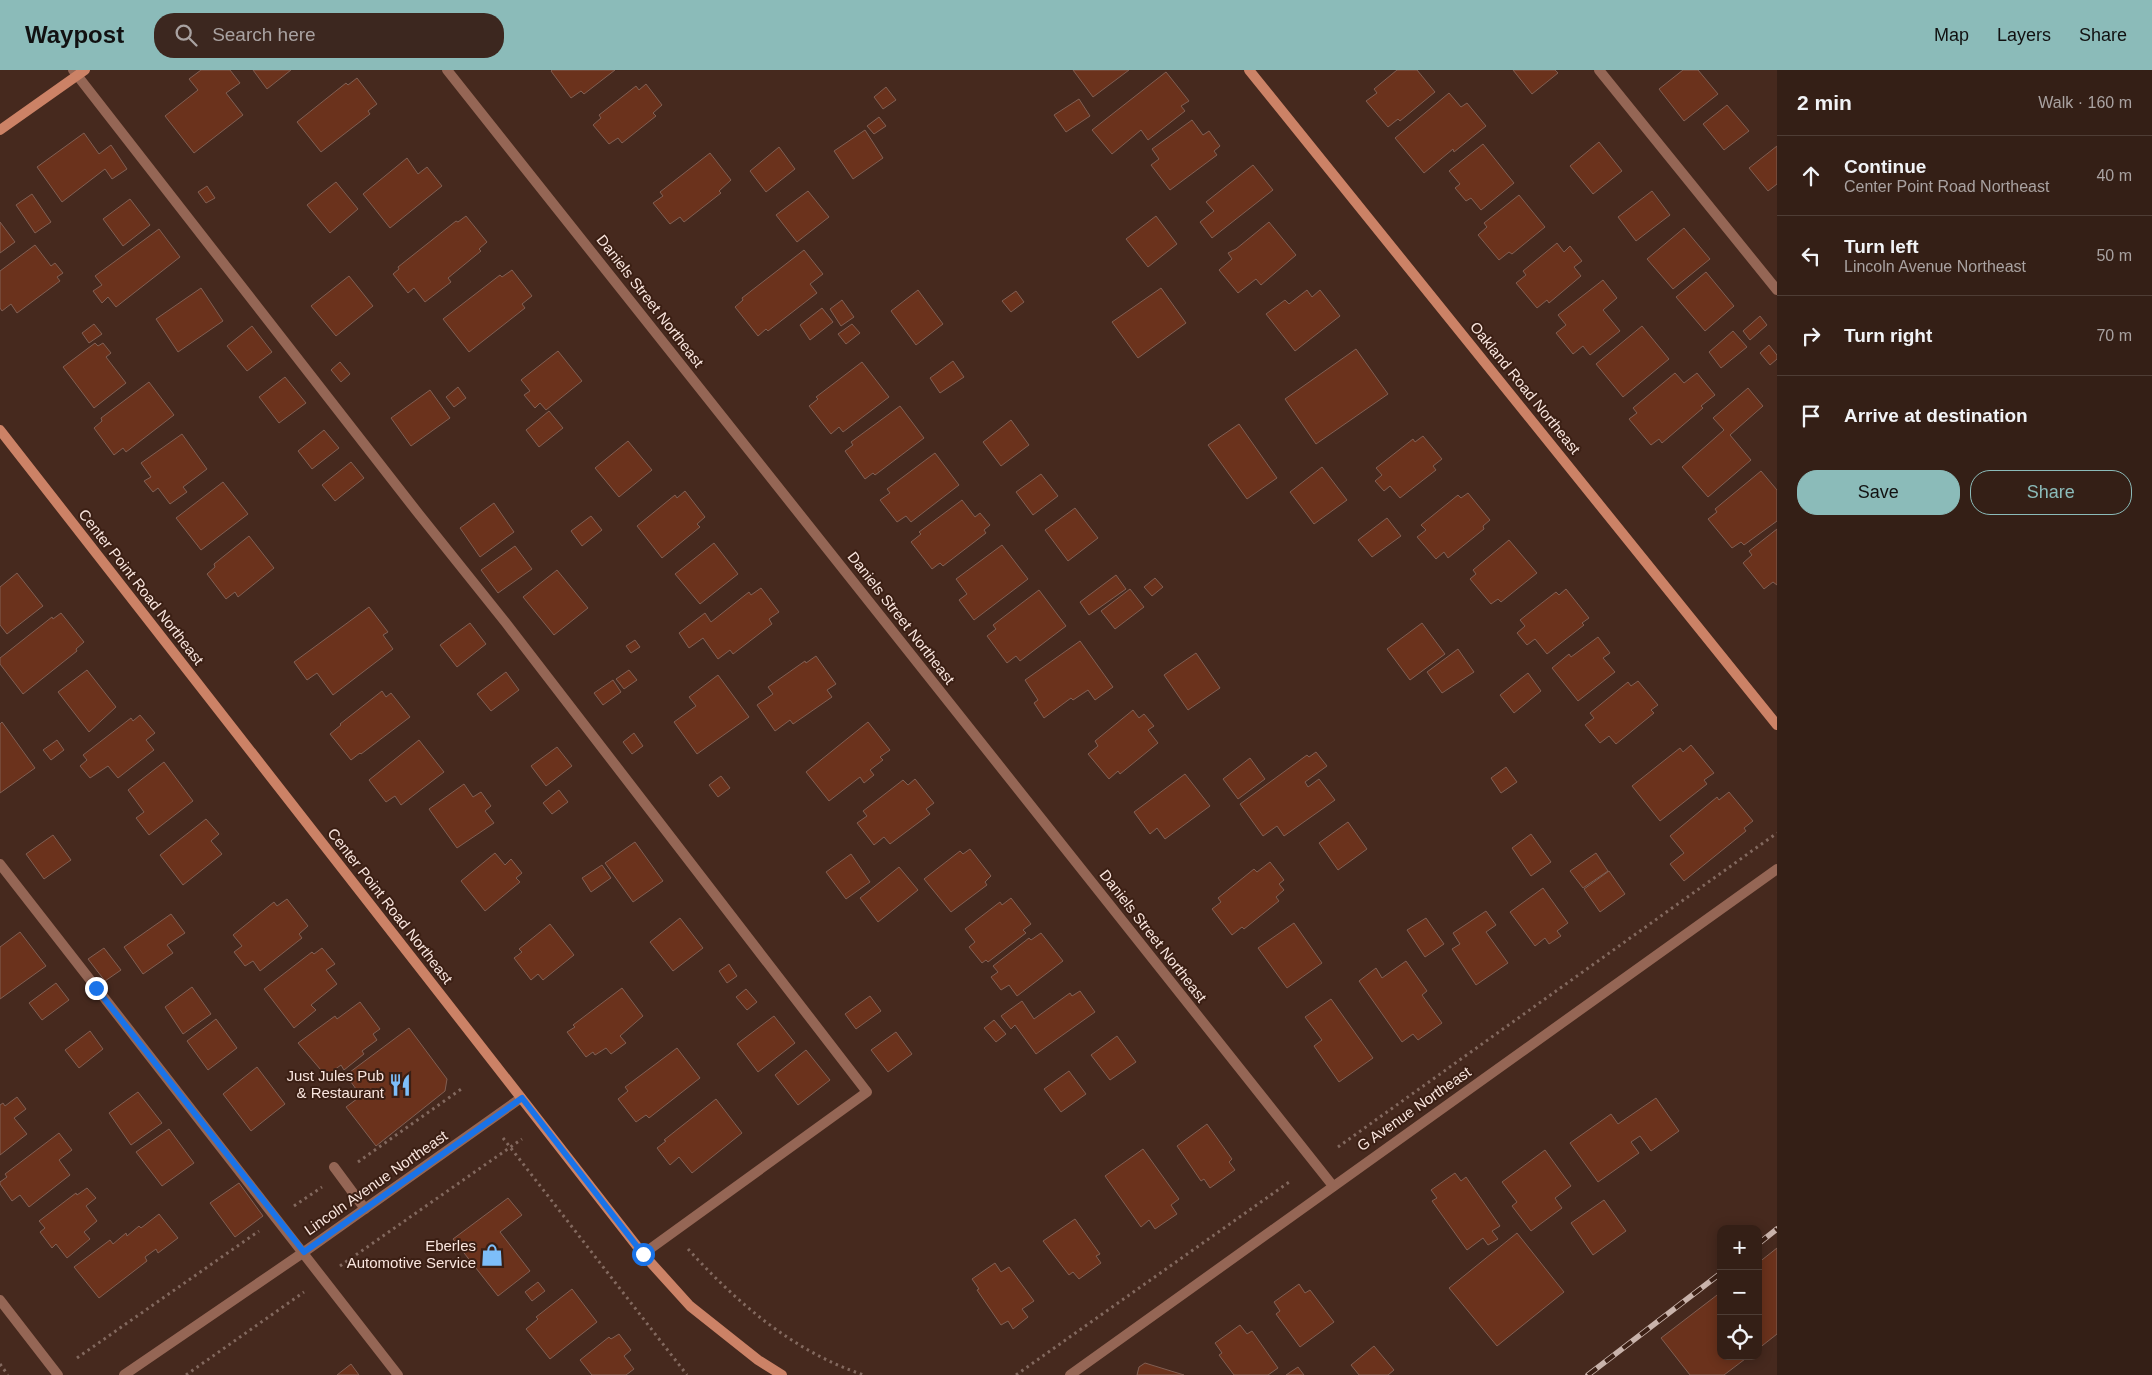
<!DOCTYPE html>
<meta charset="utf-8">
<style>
body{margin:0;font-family:Arial,sans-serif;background:#3c271f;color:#f1f3f6}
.controls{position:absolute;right:15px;bottom:15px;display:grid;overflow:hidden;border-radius:10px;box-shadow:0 2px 12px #0003}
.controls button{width:45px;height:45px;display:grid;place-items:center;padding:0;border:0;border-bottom:1px solid #4e3d35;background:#341f16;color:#f1f3f6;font:25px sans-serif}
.stop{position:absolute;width:15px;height:15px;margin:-11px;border:4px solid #1a73e8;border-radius:50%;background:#fff}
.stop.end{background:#1a73e8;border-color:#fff;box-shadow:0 1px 5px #0008}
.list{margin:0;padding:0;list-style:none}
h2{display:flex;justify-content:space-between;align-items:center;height:65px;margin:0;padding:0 20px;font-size:21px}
h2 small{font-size:16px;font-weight:400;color:#a9a2a1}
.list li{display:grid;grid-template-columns:32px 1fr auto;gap:15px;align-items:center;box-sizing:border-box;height:80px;padding:0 20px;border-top:1px solid #4e3d35}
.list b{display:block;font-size:19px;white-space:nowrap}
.list p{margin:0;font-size:16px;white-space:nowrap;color:#a9a2a1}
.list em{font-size:16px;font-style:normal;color:#a9a2a1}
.actions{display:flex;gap:10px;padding:15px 20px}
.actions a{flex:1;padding:11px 0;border:1px solid #8bbbb9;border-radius:20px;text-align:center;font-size:18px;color:#8bbbb9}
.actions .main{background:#8bbbb9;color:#111}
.icon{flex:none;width:28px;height:28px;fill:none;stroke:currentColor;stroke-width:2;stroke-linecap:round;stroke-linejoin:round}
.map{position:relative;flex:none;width:1777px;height:1305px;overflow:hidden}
header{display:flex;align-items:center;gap:30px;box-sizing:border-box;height:70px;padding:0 25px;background:#8bbbb9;color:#111}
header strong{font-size:24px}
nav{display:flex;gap:28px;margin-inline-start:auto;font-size:18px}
.search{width:350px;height:45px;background:#3c271f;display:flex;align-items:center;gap:12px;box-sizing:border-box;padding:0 18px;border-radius:20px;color:#a9a2a1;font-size:19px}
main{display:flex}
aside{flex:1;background:#341f16}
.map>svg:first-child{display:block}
</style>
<header>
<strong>Waypost</strong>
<div class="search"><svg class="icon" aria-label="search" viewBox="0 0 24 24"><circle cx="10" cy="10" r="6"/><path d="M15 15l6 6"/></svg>Search here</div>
<nav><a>Map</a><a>Layers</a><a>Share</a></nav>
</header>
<main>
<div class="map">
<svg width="1777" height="1305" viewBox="0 0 1777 1305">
<rect width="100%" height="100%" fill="#46291e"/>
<path fill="#6b321c" stroke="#815f53" d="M201,0H230L240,13L226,23L243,45L194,83L165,46L198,20L189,9Z
M253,0H291L267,19Z
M552,0H615L584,24L581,21L571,28L551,1Z
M1073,0H1129L1093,27Z
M1397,0H1417L1435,22L1400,51L1398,49L1388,57L1366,31L1377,23L1374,19Z
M1513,0H1555L1558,3L1532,24Z
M1683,0H1698L1718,24L1684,51L1659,19Z
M1166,2L1189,31L1181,36L1185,41L1148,70L1141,60L1112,84L1092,60Z
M357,8L377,34L368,41L370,44L321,82L297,52L346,13L348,15Z
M646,14L662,35L653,43L656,46L622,73L618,68L609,74L593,55L601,48L599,45L636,16L639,20Z
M886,17L896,30L883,39L874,27Z
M1449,23L1461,37L1467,33L1486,56L1454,82L1453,79L1424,103L1395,68Z
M1079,29L1090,46L1066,62L1054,45Z
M1727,35L1749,61L1724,80L1703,54Z
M879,47L886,56L874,64L867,56Z
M1192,50L1203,65L1209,61L1220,76L1214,81L1217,85L1170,120L1151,95L1159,89L1152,79Z
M865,60L883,88L853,109L834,81Z
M84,63L99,84L111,75L127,99L112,109L105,99L62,132L37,97Z
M1599,72L1622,101L1593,124L1570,96Z
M1483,74L1514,113L1481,140L1471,128L1466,131L1455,118L1460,114L1449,101Z
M1777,76V114L1768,121L1749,98Z
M779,77L795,99L766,122L750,101Z
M710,83L731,110L719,121L721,123L684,152L680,147L670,154L653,133L663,126L660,122Z
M407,88L418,104L427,97L442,116L390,158L363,124Z
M1253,95L1273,120L1212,168L1200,152L1214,141L1206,132Z
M336,112L358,139L330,163L307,135Z
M207,116L215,128L206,133L198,122Z
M808,121L829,147L797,172L776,145Z
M1652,121L1670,145L1636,171L1618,147Z
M32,124L51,152L35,163L16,135Z
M1519,125L1545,157L1512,184L1509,182L1499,190L1478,165L1487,157L1484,153Z
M130,129L150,155L123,176L103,149Z
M466,146L487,172L479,179L481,181L448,208L451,212L425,232L414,218L408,223L393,204L399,199L398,197L456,151L458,152Z
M1156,146L1177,174L1148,197L1126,169Z
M0,152L15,172L0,183Z
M1269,152L1296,185L1261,215L1256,209L1238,223L1219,200L1232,189L1228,183L1236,179Z
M1684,158L1710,189L1673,219L1647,189Z
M159,159L180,187L116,237L108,227L102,233L93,221L102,215L95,206Z
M1557,173L1564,182L1570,176L1582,191L1574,197L1581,206L1549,233L1547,230L1537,238L1516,213L1526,205L1523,201Z
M35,175L51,196L55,193L63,203L57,207L60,211L17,243L11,234L2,241L0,238V201Z
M804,180L823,204L810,214L817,223L768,261L766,259L758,266L735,237L743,230L742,228Z
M512,200L532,226L522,234L525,238L469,282L443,249L500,205L502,207Z
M1706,202L1734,236L1705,261L1676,227Z
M349,206L373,236L336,266L311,236Z
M1603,210L1617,228L1603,240L1620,261L1590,285L1583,276L1573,284L1556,263L1566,255L1558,245Z
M201,218L223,251L178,282L156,249Z
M1161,218L1186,253L1138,288L1112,252Z
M918,220L943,254L916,275L891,241Z
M1307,220L1312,227L1320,220L1340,246L1295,281L1266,244L1285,230L1289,234Z
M1016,221L1024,232L1011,242L1002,231Z
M842,230L854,247L841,256L830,239Z
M822,238L833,252L810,270L800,255Z
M1760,246L1767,255L1750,270L1743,261Z
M94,254L102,264L89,273L82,263Z
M852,254L860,263L846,274L838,264Z
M252,256L272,282L247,301L227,276Z
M1642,256L1669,289L1623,327L1596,294Z
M1733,261L1747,277L1721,298L1709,282Z
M95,273L98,276L103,273L111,283L106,287L126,313L94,338L63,297Z
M1769,275L1777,285V289L1770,295L1760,283Z
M1356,279L1388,324L1316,374L1285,329Z
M558,281L582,311L546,340L540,333L535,338L524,325L530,321L521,310Z
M953,291L964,307L940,323L930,308Z
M340,292L350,304L341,312L331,300Z
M862,292L889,327L843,362L839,357L831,364L809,336L818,329L816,327Z
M1675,303L1684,313L1697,303L1715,325L1701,336L1703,338L1662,373L1659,369L1651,375L1629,349L1637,343L1633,338Z
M285,307L306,333L279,353L259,327Z
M149,312L174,345L126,382L123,378L114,385L94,358L102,351L101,348Z
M458,317L466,328L454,337L446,327Z
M1748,318L1763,336L1730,365L1751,390L1708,427L1682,397L1724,360L1713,348Z
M430,320L450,348L411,376L391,348Z
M900,336L924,368L875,405L873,403L865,409L845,381L853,375L851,372Z
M549,341L563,358L539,377L526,360Z
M1011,350L1029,375L1001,396L983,372Z
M1239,354L1277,408L1247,429L1208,375Z
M324,360L339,378L312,399L298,381Z
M182,364L207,399L183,417L187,422L170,434L158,418L153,422L144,411L151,407L141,393Z
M1423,366L1442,389L1433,396L1436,400L1400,428L1390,416L1384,421L1375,411L1382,405L1376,398L1413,369L1415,372Z
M628,371L652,400L619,427L595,398Z
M935,383L959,415L911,452L906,446L897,452L880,430L890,423L887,419Z
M351,392L364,408L335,431L322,415Z
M1322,397L1347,430L1314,454L1290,422Z
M1761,401L1777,420V451L1744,475L1741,472L1732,478L1708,449L1717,442L1715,439Z
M1041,404L1058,426L1033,445L1016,422Z
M223,412L248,444L201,480L176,448Z
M685,421L705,447L697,454L700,457L662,488L637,456L675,425L677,428Z
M1468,423L1490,450L1483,456L1484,459L1448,488L1444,482L1436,489L1417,467L1426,460L1421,455L1458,425L1461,428Z
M962,430L975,447L980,443L990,455L984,460L986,463L943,496L940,493L932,499L911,472L921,464L919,462Z
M494,433L514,462L480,487L460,458Z
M1075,438L1098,468L1068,491L1045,460Z
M591,446L602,460L582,476L571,461Z
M1387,448L1401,466L1372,487L1358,470Z
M1777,459V515L1773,512L1764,519L1743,493L1752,485L1749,481Z
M249,466L274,498L238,527L235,522L226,529L207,504L215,497L214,494Z
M1509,470L1537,503L1501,532L1498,529L1491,534L1470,509L1476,504L1473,500Z
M714,473L738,504L700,534L675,504Z
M1002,475L1028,509L974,550L959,530L967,524L956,509Z
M515,476L532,499L498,523L481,500Z
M557,500L588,538L554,565L523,527Z
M17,503L43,536L7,564L0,555V517Z
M1116,505L1126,519L1089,545L1080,532Z
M1155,508L1163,517L1152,526L1144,517Z
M761,518L779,542L769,549L772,554L733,584L730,580L718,589L703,568L689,578L679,563L705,543L711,552L749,522L751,525Z
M1130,519L1144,537L1115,559L1101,541Z
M1566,519L1589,548L1582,553L1584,555L1547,584L1535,569L1527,575L1517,563L1525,556L1520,550L1556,522L1559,525Z
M1039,520L1066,556L1020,591L1016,586L1007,593L987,566L996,559L993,555Z
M369,537L388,562L383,565L393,579L333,625L317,603L307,610L294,592Z
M61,543L84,572L76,579L77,581L23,624L0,594V588L52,547L53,549Z
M470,553L486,574L457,597L440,575Z
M1422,553L1445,584L1410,610L1387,579Z
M1598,567L1610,583L1603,588L1615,602L1578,631L1552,598L1569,584L1571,587Z
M635,570L640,577L631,583L626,576Z
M1080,571L1113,617L1095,630L1088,620L1073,630L1071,628L1044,648L1034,633L1038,630L1025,610Z
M1458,579L1474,602L1442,623L1427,602Z
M1196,583L1220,618L1188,640L1164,605Z
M816,586L836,614L827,620L832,627L793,654L790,650L775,661L757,635L773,624L768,617L805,591L806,593Z
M87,600L116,637L89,662L58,622Z
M629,600L637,610L624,619L616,609Z
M506,602L519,620L491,641L477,624Z
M1528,603L1541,621L1514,643L1500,625Z
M718,605L749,647L697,684L674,652L696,636L689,627Z
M613,610L621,622L603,635L594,623Z
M1638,611L1658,635L1651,640L1654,643L1616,674L1609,666L1600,673L1585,655L1594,648L1590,643L1628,612L1631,616Z
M382,621L386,627L391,623L410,647L361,684L360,683L351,690L330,664L341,655L340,654Z
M1133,640L1139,648L1144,644L1154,656L1148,660L1158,673L1120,704L1118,701L1109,709L1088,684L1098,676L1095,671Z
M140,645L155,663L146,670L154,680L118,708L108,696L90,708L80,696L87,690L83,685L131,648L133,651Z
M2,652L35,698L0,723V654Z
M868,652L890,680L880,687L883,690L870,700L874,705L864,713L860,707L829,731L806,702Z
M634,663L643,676L632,684L623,672Z
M57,670L64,680L51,690L43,680Z
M419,670L444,702L401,735L395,726L386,732L369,710Z
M1691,675L1714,703L1704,710L1707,714L1660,751L1632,716L1680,678L1683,682Z
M557,677L572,696L546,716L531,696Z
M1316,682L1327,696L1305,712L1308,717L1319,709L1335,730L1284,766L1277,756L1263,766L1240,734L1307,685L1309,687Z
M1250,688L1265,709L1238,729L1223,709Z
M164,692L193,731L149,765L136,748L144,742L128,720Z
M1506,697L1517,712L1501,723L1491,708Z
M1185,704L1210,736L1165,769L1157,758L1150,764L1134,742Z
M721,706L730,718L718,727L709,715Z
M915,709L934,733L926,739L930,744L890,774L884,767L874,775L857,753L867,746L863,741L903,710L908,715Z
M464,714L473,727L481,722L491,736L485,741L494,753L457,778L429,739Z
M559,720L568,732L552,744L543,733Z
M1729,722L1753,751L1744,758L1746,761L1684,811L1670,794L1684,783L1670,766L1717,727L1719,730Z
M206,749L219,764L211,771L222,784L183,815L160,785Z
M1348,752L1367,779L1338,800L1319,773Z
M1531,764L1551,792L1531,806L1512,778Z
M53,765L71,790L44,809L26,784Z
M635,772L663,811L633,832L605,793Z
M970,779L991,806L985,812L987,815L951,842L924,809L960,781L963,784Z
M495,783L505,795L511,789L522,803L516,808L520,812L485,841L461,811Z
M1596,783L1608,801L1583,818L1570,801Z
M851,784L870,812L846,829L826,802Z
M1270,792L1284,810L1279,814L1284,820L1276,827L1279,831L1244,859L1242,857L1232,865L1212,839L1221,832L1218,828L1254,799L1257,802Z
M602,795L611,808L591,822L582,808Z
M899,797L918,820L878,852L860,828Z
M1609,801L1625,824L1600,842L1584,819Z
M1543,818L1568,853L1557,861L1561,866L1549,874L1545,868L1535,876L1510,842Z
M1011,828L1031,854L1023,860L1026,863L988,892L986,890L982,893L969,877L975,872L965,859L1000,832L1002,835Z
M287,829L308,856L299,864L302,868L260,901L253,891L245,896L234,882L242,876L233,865L274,832L277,836Z
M1486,841L1496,855L1486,862L1508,893L1476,915L1452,879L1460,874L1453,863Z
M171,844L185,863L167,875L173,883L143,904L124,877Z
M680,848L703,878L673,901L650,872Z
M1426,848L1444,874L1425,887L1407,860Z
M1294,853L1322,893L1287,918L1258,878Z
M550,854L574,885L543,910L538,904L531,910L514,888L522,882L519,879Z
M20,862L46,896L0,929V877Z
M1041,863L1063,891L1017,926L1009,915L1001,920L991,907L998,902L993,896L1029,868L1031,870Z
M104,878L121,900L105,911L88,889Z
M322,878L335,894L326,900L337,914L311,935L316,940L294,958L264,919L312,882L314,884Z
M1406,891L1427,921L1422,925L1442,953L1418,970L1413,964L1402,972L1359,911L1376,898L1382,908Z
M729,894L737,906L727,913L719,901Z
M56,913L69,930L42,950L29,933Z
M192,917L211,944L183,964L165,937Z
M622,918L643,946L620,966L626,973L611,984L606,978L595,985L593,982L586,987L567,962L575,957L573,955Z
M746,919L757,932L747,940L736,927Z
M1080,921L1095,942L1036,984L1015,955L1011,959L1001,946L1022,931L1034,949L1070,923L1072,926Z
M870,926L881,941L856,959L845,944Z
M1331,929L1373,988L1339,1012L1314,976L1322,970L1305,947Z
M360,932L380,959L373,964L377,970L362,981L364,984L344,1000L341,995L326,1006L298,973L335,946L337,949Z
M774,946L795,973L758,1002L737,974Z
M216,949L237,978L208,1000L187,971Z
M994,950L1006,964L996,972L984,958Z
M409,958L447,1009L445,1021L376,1076L346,1037L361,1026L346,1005Z
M90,961L103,979L79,998L65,980Z
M896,962L912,984L888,1002L871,980Z
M1117,966L1136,992L1110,1010L1091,985Z
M677,978L700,1008L649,1048L646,1045L636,1052L618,1029L628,1021L625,1017Z
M806,980L830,1010L798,1035L775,1005Z
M257,997L285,1034L251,1061L223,1024Z
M1069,1001L1086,1024L1061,1042L1044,1019Z
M138,1022L162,1053L131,1075L109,1043Z
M17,1027L26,1039L14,1048L27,1064L0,1085V1035L3,1033L5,1036Z
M1656,1028L1679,1061L1651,1081L1640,1066L1631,1072L1639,1083L1598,1112L1570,1073L1611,1044L1618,1054Z
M716,1029L742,1063L692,1103L679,1087L670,1095L657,1078L666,1071L664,1070Z
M1207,1054L1232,1089L1229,1092L1235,1100L1210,1118L1204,1109L1201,1111L1177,1076Z
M169,1059L194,1093L162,1116L136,1082Z
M59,1063L72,1080L59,1090L70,1105L29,1137L20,1125L12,1131L0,1114V1112L7,1107L5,1104Z
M1143,1079L1179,1129L1171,1135L1177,1144L1155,1159L1149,1150L1141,1157L1105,1106Z
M1545,1080L1571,1116L1555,1128L1562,1138L1531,1161L1512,1136L1517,1132L1502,1112Z
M1455,1103L1461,1111L1466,1107L1500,1156L1492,1161L1498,1169L1488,1175L1483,1168L1467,1180L1432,1131L1437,1128L1431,1120Z
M239,1113L263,1146L235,1167L210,1133Z
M87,1118L96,1128L86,1136L97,1151L84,1162L90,1169L67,1188L56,1174L52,1178L40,1162L45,1158L39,1151L76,1123L77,1125Z
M508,1128L522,1145L500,1162L530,1201L498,1226L453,1169Z
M1604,1130L1626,1161L1593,1185L1571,1153Z
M159,1144L178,1168L158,1183L156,1179L145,1187L147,1191L99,1228L74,1197L110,1170L113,1174L126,1163L127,1166L139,1156L141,1158Z
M1075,1149L1100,1184L1096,1186L1101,1193L1079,1209L1073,1202L1069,1205L1043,1171Z
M1517,1163L1564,1222L1497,1276L1449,1218Z
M1777,1178V1264L1758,1279V1193Z
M995,1193L1001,1202L1009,1197L1034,1231L1022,1239L1028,1247L1013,1259L1008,1251L1001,1255L977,1220L979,1219L972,1209Z
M538,1212L545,1221L532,1231L525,1222Z
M1299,1214L1305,1223L1310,1220L1334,1252L1300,1277L1276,1244L1280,1241L1274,1232Z
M572,1219L597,1252L550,1289L526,1259L538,1249L536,1247Z
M1721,1222V1286H1749L1724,1305H1690L1661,1268Z
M1240,1255L1247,1264L1252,1261L1278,1298L1268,1305H1234L1219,1285L1222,1283L1215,1273Z
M619,1264L631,1280L624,1286L634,1299L626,1305H592L580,1290L609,1267L611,1269Z
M1374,1276L1394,1300L1388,1305H1359L1351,1295Z
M1145,1293L1184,1305H1137L1139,1297Z
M351,1294L359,1305H337Z
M1298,1297L1304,1305H1286Z"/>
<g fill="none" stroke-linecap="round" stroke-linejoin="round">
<path stroke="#83695f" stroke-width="3" stroke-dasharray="2.5 4" stroke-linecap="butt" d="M503,1068L687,1305
M1338,1077L1777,763
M358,1092L464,1017
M294,1136L322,1117
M688,1179C737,1233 794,1282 864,1305
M340,1196L522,1069
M77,1288L259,1161
M0,1294L8,1305
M186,1305L304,1222
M1016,1305L1292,1110"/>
<path stroke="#956655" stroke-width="10" d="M73,0L418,443L506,553L867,1022L643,1184
M1599,0L1777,220
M0,794L398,1305
M334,1097L365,1139"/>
<path stroke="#956655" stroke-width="10" d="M447,0L1333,1116
M0,1230L58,1305
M124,1305L304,1182L521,1028
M1070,1305L1777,799"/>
<path stroke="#cc8266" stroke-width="10" d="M1249,0L1777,655
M0,60L85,0
M0,360L643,1184L690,1236L758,1290L782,1305"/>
<defs>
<path id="rail" d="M1758,1174L1777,1159
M1588,1305L1721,1203"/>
</defs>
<use href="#rail" stroke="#c9b3ab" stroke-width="5.5"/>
<use href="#rail" stroke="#3b1f14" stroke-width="4" stroke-dasharray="11" stroke-linecap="butt"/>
</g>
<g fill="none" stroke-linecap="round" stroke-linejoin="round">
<path stroke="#1a73e8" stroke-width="6" d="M96,918L304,1182L522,1028L643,1184"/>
</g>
<defs>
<symbol id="restaurant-bare" viewBox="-9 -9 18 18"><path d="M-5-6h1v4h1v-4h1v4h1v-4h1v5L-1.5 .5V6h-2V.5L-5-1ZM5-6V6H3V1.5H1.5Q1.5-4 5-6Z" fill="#7dbef9" stroke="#3b1f14" stroke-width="2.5" paint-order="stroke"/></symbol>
<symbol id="shop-bare" viewBox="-9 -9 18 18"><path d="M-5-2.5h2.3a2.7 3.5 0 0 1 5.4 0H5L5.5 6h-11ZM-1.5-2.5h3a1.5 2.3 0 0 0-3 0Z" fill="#7dbef9" stroke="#3b1f14" stroke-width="2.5" paint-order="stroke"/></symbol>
</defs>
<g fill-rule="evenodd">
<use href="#restaurant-bare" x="384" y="999" width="32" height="32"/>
<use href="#shop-bare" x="476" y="1169" width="32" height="32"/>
</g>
<g text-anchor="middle" stroke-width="4" stroke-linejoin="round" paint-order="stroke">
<g font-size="15" fill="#f9e5de" stroke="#3b1f14">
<text transform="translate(650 231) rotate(52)" y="5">Daniels Street Northeast</text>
<text transform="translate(1525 318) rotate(51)" y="5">Oakland Road Northeast</text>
<text transform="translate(141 517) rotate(52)" y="5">Center Point Road Northeast</text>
<text transform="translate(901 548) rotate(52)" y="5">Daniels Street Northeast</text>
<text transform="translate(390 836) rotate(52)" y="5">Center Point Road Northeast</text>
<text transform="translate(1153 866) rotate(52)" y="5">Daniels Street Northeast</text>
<text transform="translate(1414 1039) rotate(-35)" y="5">G Avenue Northeast</text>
<text transform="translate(376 1113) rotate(-35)" y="5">Lincoln Avenue Northeast</text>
</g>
<g font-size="15" fill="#f9e5de" stroke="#3b1f14" text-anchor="end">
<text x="384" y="1011">Just Jules Pub<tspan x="384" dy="17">&amp; Restaurant</tspan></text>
<text x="476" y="1181">Eberles<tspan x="476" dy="17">Automotive Service</tspan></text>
</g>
</g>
</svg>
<div class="controls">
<button>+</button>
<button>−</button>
<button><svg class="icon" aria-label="locate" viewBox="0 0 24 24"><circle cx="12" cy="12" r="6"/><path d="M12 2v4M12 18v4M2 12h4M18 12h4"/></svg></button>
</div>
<div class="stop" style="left:643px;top:1184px"></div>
<div class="stop end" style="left:96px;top:918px"></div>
</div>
<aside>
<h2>2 min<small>Walk · 160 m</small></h2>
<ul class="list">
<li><svg class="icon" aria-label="ahead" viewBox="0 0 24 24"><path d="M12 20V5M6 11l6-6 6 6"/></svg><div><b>Continue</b><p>Center Point Road Northeast</p></div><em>40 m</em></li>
<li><svg class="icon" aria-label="left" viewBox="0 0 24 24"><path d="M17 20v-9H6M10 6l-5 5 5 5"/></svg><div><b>Turn left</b><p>Lincoln Avenue Northeast</p></div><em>50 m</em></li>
<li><svg class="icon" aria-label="right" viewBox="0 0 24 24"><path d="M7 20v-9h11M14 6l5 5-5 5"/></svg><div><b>Turn right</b></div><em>70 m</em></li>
<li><svg class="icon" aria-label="arrive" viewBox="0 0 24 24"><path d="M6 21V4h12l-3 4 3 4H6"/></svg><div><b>Arrive at destination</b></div></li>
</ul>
<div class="actions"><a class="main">Save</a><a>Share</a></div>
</aside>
</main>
